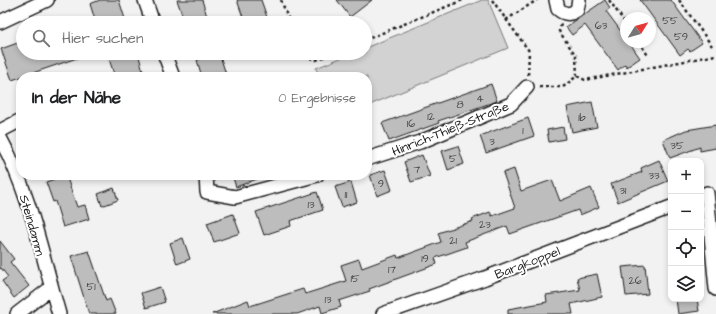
<!DOCTYPE html>
<html lang="de">
<meta charset="utf-8">
<style>
body{margin:0;font-family:"Architects Daughter",sans-serif;background:#f2f2f2;color:#202124}
.controls{position:absolute;right:12px;bottom:12px;display:grid;overflow:hidden;border-radius:8px;box-shadow:0 2px 6px #0003}
.controls button{width:36px;height:36px;display:grid;place-items:center;padding:0;border:0;border-bottom:1px solid #e0e0e0;background:#fff;color:#202124;font:20px sans-serif}
.compass{position:absolute;left:620px;top:12px;width:36px;height:36px;border-radius:50%;background:#fff;box-shadow:0 2px 6px #0003;rotate:53deg}
.list{margin:0;padding:0;list-style:none}
h2{display:flex;justify-content:space-between;align-items:center;height:52px;margin:0;padding:0 16px;font-size:17px}
h2 small{font-size:13px;font-weight:400;color:#757577}
.icon{flex:none;width:22px;height:22px;fill:none;stroke:currentColor;stroke-width:2;stroke-linecap:round;stroke-linejoin:round}
.map{position:relative;flex:none;width:716px;height:314px;overflow:hidden}
.search{position:absolute;background:#fff;box-shadow:0 2px 6px #0003;left:16px;top:16px;width:356px;height:44px;display:flex;align-items:center;gap:10px;box-sizing:border-box;padding:0 14px;border-radius:22px;color:#757577;font-size:15px}
.panel{position:absolute;background:#fff;box-shadow:0 2px 6px #0003;left:16px;top:72px;width:356px;height:108px;border-radius:16px}
.map>svg:first-child{display:block}
</style>
<div class="map">
<svg width="716" height="314" viewBox="0 0 716 314">
<rect width="100%" height="100%" fill="#f2f2f2"/>
<filter id="ink" filterUnits="userSpaceOnUse"><feTurbulence type="fractalNoise" baseFrequency=".025" numOctaves="2"/><feDisplacementMap in="SourceGraphic" scale="8" xChannelSelector="R" yChannelSelector="G"/><feConvolveMatrix kernelMatrix="1 2 1 2 8 2 1 2 1" color-interpolation-filters="sRGB"/></filter>
<g filter="url(#ink)">
<path fill="#d2d2d2" stroke="#777" d="M482,0H488L508,48L367,106V77H319L316,68L353,53H365V48Z"/>
<path fill="#bdbdbd" stroke="#1c1c1c" d="M100,0H119L125,19L115,23H96L90,4Z
M177,0H202L209,23H185Z
M237,0H261L269,23H245Z
M337,0H372L350,17Z
M605,0L610,8L606,11L626,38V42H629L640,58L627,67L625,64L618,70L585,25L572,35L566,27Z
M640,0H671L702,43L690,51L688,49L680,55Z
M23,41V53H86V55L12,80L1,49Z
M107,53H138L143,71L137,73L139,77H115Z
M219,53L227,77H202L197,60Z
M491,84L497,101L438,121L439,123L389,141L382,123Z
M592,102L597,127L572,132L567,107Z
M528,118L534,136L486,153L480,136Z
M716,125V148L700,151V147L670,158L663,140L686,130Z
M563,127L565,139L549,142L547,130Z
M458,146L464,164L448,170L442,151Z
M422,155L430,176L411,182L404,162Z
M659,160L668,181L618,202L611,184L642,172L641,168Z
M514,169L521,191L552,180L560,201L591,188L599,207L580,215L578,210L510,234L507,226L465,242L467,247L435,258L437,264L369,289L370,291L339,301L341,307L322,313L320,306L297,314H212L248,300L250,306L303,289L305,294L346,281L341,265L359,259L362,268L397,255L398,258L441,242L438,233L473,221L472,219L490,212L492,216L515,208L503,173Z
M385,170L392,190L377,196L370,175Z
M66,175L77,207L85,205L89,219L63,227L55,201L53,202L46,182Z
M232,175H264L265,176L236,187Z
M351,182L357,202L342,207L335,187Z
M114,188L118,200L102,206L98,194Z
M317,192L323,210L290,221L291,226L264,235L256,212Z
M233,214L240,233L214,242L207,223Z
M183,238L190,259L177,264L170,243Z
M0,241L14,259L10,262L29,286L14,298L2,281L8,277L1,268L0,269Z
M89,251L106,301L110,299L116,314H89L71,256Z
M645,265L648,294L626,296L622,267Z
M597,274L602,297L571,304L573,314H508V309L547,302L546,295L580,290L577,278Z
M160,287L165,302L146,308L141,293Z
M676,299H697L699,311L678,314Z"/>
<g fill="none" stroke-linecap="round" stroke-linejoin="round">
<defs>
<path id="minor" d="M145,0L153,23
M556,0L558,9C565,15 570,15 577,10L579,0
M0,22L47,0
M164,53L173,77
M0,131L21,120
M0,138C30,192 42,255 59,314
M367,159L420,142L511,104L527,87
M206,175L207,192L235,197L317,175
M707,193L716,289
M17,314L51,288
M383,314L485,278L671,207"/>
</defs>
<use href="#minor" stroke="#1c1c1c" stroke-width="16"/>
<path stroke="#1c1c1c" stroke-width="2.5" stroke-dasharray="3 3" stroke-linecap="butt" d="M281,0L290,23
M492,0L529,51L528,76
M609,0L626,24
M679,0L712,46
M506,20L537,0
M365,40L463,0
M639,42L649,57
M300,53L301,55L316,60L333,53
M577,76L585,80L716,55
M539,87H563L577,76L576,56L559,31L561,24"/>
<use href="#minor" stroke="#fff" stroke-width="13"/>
</g>
</g>
<g text-anchor="middle" stroke-width="4" stroke-linejoin="round" paint-order="stroke">
<g font-size="11" fill="#444">
<text x="670" y="24">55</text>
<text x="601" y="29">63</text>
<text x="681" y="40">59</text>
<text x="480" y="102">4</text>
<text x="460" y="108">8</text>
<text x="431" y="120">12</text>
<text x="582" y="121">1b</text>
<text x="411" y="127">16</text>
<text x="523" y="134">1</text>
<text x="492" y="145">3</text>
<text x="677" y="149">35</text>
<text x="453" y="162">5</text>
<text x="417" y="173">7</text>
<text x="654" y="179">33</text>
<text x="381" y="187">9</text>
<text x="623" y="194">31</text>
<text x="346" y="198">11</text>
<text x="311" y="208">13</text>
<text x="485" y="228">23</text>
<text x="453" y="244">21</text>
<text x="425" y="262">19</text>
<text x="392" y="273">17</text>
<text x="355" y="282">15</text>
<text x="635" y="284">26</text>
<text x="91" y="290">51</text>
<text x="328" y="303">13</text>
</g>
<g font-size="13" fill="#1c1c1c" stroke="#fff">
<text transform="translate(450 128) rotate(-22)" y="5">Hinrich-Thieß-Straße</text>
<text transform="translate(33 225) rotate(74)" y="5">Steindamm</text>
<text transform="translate(527 262) rotate(-21)" y="5">Bargkoppel</text>
</g>
</g>
</svg>
<div class="controls">
<button>+</button>
<button>−</button>
<button><svg class="icon" aria-label="locate" viewBox="0 0 24 24"><circle cx="12" cy="12" r="6"/><path d="M12 2v4M12 18v4M2 12h4M18 12h4"/></svg></button>
<button><svg class="icon" aria-label="layers" viewBox="0 0 24 24"><path d="M12 4l9 5-9 5-9-5zM3 14l9 5 9-5"/></svg></button>
</div>
<svg class="compass" viewBox="-18 -18 36 36"><path d="M0-13l5 13h-10z" fill="#e53935"/><path d="M0 13l5-13h-10z" fill="#757577"/></svg>
<div class="search"><svg class="icon" aria-label="search" viewBox="0 0 24 24"><circle cx="10" cy="10" r="6"/><path d="M15 15l6 6"/></svg>Hier suchen</div>
<section class="panel">
<h2>In der Nähe<small>0 Ergebnisse</small></h2>
<ul class="list">
</ul>
</section>
</div>
